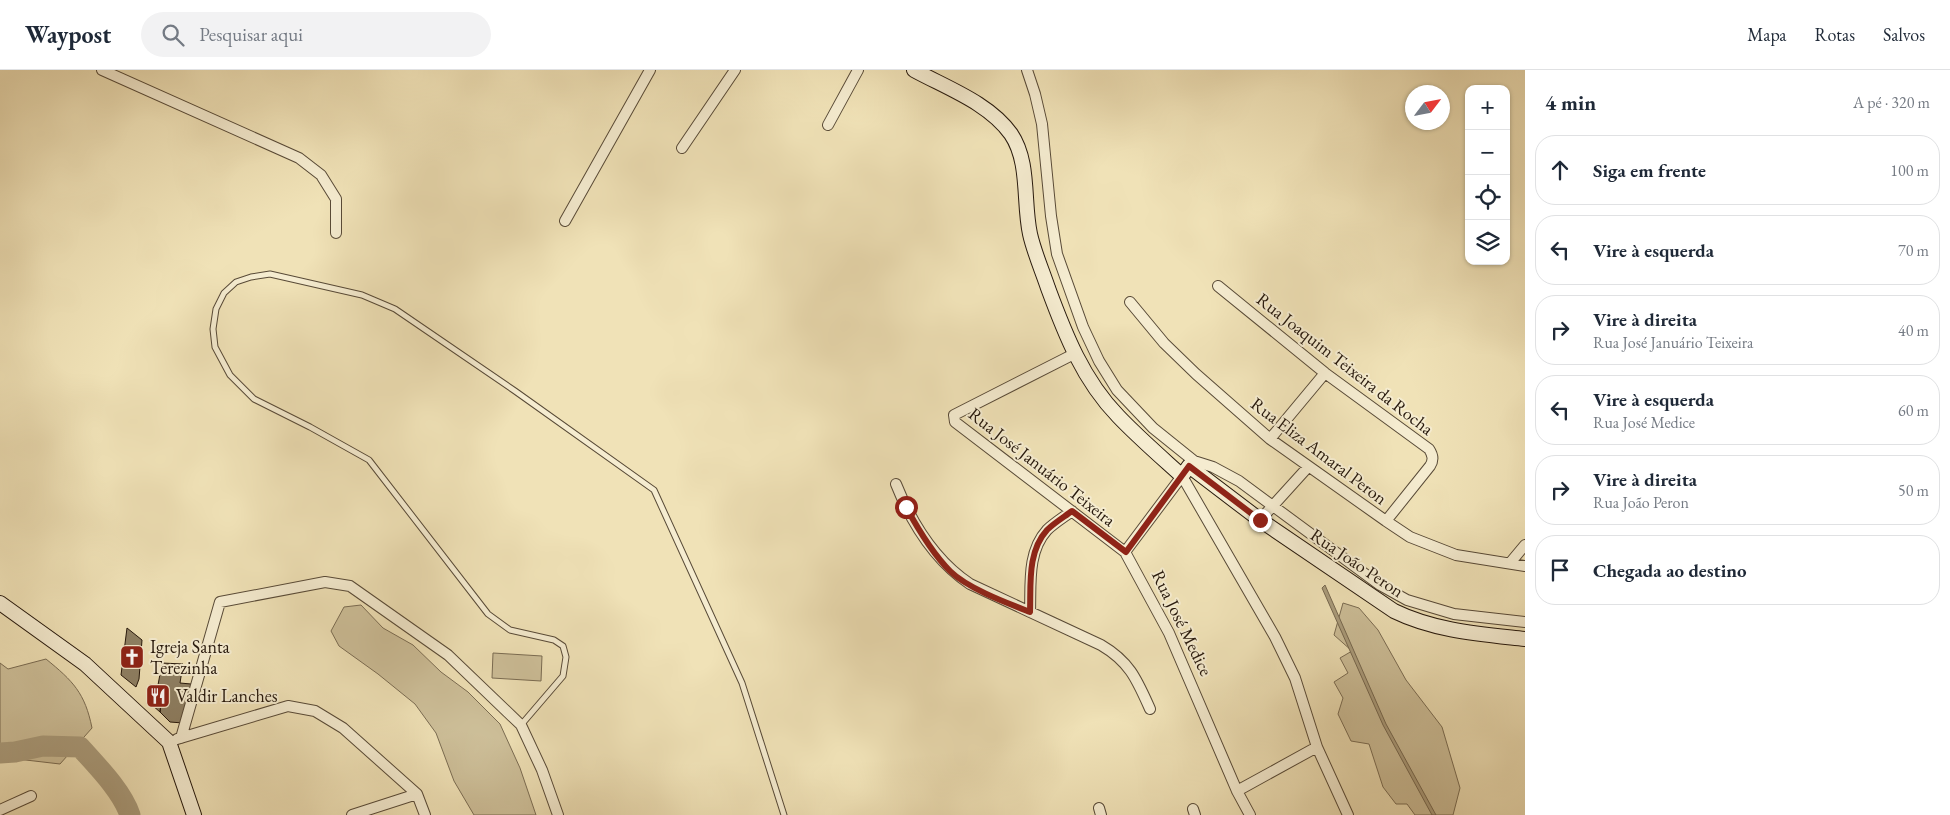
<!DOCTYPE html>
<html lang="pt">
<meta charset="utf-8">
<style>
body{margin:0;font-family:"EB Garamond",serif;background:#f2f2f3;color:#1f2937}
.controls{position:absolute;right:15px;top:15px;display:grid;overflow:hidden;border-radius:10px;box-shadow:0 1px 4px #0004}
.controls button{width:45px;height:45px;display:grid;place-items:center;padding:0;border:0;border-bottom:1px solid #e0e1e3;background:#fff;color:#1f2937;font:25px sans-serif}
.compass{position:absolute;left:1405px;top:15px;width:45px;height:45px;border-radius:50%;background:#fff;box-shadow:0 1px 4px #0004;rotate:58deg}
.stop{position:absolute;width:15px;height:15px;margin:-11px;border:4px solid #8f2418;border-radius:50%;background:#fff}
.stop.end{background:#8f2418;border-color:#fff;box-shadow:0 1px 5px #0008}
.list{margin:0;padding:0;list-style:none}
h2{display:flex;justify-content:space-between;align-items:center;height:65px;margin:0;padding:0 20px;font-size:21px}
h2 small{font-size:16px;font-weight:400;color:#747a83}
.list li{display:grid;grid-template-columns:32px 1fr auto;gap:15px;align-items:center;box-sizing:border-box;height:70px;margin:0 10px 10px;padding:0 10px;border:1px solid #e0e1e3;border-radius:20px}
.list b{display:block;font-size:19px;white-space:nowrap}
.list p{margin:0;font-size:16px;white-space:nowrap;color:#747a83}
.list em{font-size:16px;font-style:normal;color:#747a83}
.icon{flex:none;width:28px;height:28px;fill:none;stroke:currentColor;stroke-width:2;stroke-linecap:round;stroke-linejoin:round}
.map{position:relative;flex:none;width:1525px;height:745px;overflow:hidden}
header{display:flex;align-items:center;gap:30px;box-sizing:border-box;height:70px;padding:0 25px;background:#fff;border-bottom:1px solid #e0e1e3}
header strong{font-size:24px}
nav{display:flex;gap:28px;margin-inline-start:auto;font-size:18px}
.search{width:350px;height:45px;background:#f2f2f3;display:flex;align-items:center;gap:12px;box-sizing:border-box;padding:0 18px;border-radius:28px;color:#747a83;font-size:19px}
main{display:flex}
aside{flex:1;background:#fff}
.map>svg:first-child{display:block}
</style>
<header>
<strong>Waypost</strong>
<div class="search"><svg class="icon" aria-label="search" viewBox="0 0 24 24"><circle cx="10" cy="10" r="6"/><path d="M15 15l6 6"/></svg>Pesquisar aqui</div>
<nav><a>Mapa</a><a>Rotas</a><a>Salvos</a></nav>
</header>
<main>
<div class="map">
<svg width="1525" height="745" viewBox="0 0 1525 745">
<rect width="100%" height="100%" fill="#f0e2b7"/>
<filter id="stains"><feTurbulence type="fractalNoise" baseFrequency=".004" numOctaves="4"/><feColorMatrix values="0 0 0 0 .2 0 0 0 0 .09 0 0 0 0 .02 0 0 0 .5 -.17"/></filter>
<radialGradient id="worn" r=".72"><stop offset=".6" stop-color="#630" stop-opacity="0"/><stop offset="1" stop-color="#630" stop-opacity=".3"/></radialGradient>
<path fill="#cec09a" stroke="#7a6c53" d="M1343,533L1359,538L1378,560L1406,610L1442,657L1460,718L1453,745H1415L1407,734H1396L1383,717L1369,674L1351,671L1338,644L1343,628L1334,612L1348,603L1340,588L1352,581L1334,565Z
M361,535L383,558L413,575L441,602L468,622L500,654L520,698L536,745H474L454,711L436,663L415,634L378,604L339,576L331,561L344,537Z
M493,583L542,586L541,611L492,608Z
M46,589C73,611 85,623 92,658L60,694L0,687V593L8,599Z"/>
<path fill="#ab9d7d" stroke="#766850" d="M1325,515L1386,654L1436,745H1432L1383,655L1322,518Z"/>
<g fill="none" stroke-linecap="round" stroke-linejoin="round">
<path stroke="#ab9d7d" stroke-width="21" d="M0,683L15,682L43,676L80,677C97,696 122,721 130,745"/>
</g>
<path fill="#8f8165" stroke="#26180c" d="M127,558L142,570L139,609L136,617L121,605Z
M162,593L183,594L180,613L191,614L183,653L170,652L160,642L163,617L158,615Z
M158,615L163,617L160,642L152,635Z"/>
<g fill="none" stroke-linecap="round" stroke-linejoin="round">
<defs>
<path id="lane" d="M521,655L563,606L566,587L563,576L554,570L510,560L488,544L369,390L310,357L254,329L230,305L215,277L213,259L216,239L224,223L236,212L251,207L270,204L362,225L395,239L515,321L654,420L742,613L784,745"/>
<path id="street" d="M102,0L299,88L321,105L336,129V163
M1027,0L1035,24L1042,54L1051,146L1057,184L1083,257L1099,291L1117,320L1153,358L1194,391L1213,397L1239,411L1380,515L1407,530L1454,544L1525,552
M828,55L858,0
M682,78L735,0
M565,151L650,0
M1218,216L1325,303L1429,379C1433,385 1434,390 1430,396L1386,451
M1130,232L1164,273L1196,304L1270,369L1386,451L1410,467L1456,485L1525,496
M1074,284L954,345L955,352L1125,482L1169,563L1237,721L1250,745
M1270,369L1325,303
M896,414C912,454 934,490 970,514L1101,575C1130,592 1137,610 1150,639
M1260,450L1308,397
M1125,482L1182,406L1275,567L1295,608L1317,677L1348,745
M1510,493L1525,475
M1030,542C1031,515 1027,482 1047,460C1054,453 1064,447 1072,441
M181,668L220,532L325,512L350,516L448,585L521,655L542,700L558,745
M177,669L288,636L315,641L343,658L417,724L425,745
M1237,721L1317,677
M1099,738L1101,745
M1193,739L1195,745
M0,740L31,726
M352,745L417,724"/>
<path id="secondary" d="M914,0C947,18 989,33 1011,64C1030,92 1023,132 1030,164C1034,182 1042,200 1048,218C1065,264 1083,310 1118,346C1138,367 1160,386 1182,406L1189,396L1260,450L1394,541C1435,561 1480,564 1525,569
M0,533L85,594L169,672L194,745"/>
</defs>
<use href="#lane" stroke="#584a37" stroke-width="7"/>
<use href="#street" stroke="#584a37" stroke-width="12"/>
<use href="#secondary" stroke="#26180c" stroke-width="16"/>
<use href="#lane" stroke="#f5ecd0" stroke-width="5"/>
<use href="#street" stroke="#f5ecd0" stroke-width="10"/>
<use href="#secondary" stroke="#f5ecd0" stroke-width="14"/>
</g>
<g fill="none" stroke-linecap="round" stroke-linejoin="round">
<path stroke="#8f2418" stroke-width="6" d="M906,437C918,459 932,483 950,501C967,518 1007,533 1030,542C1031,515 1027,482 1047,460C1054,453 1064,447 1072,441L1126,482L1189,396L1260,450"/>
</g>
<defs>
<symbol id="church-square" viewBox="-11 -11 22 22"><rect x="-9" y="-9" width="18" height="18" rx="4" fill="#8f2418" stroke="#f5ecd0"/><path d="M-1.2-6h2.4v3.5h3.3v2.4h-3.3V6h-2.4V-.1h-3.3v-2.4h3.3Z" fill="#fff"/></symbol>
<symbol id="restaurant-square" viewBox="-11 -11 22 22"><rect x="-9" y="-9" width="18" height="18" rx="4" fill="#8f2418" stroke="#f5ecd0"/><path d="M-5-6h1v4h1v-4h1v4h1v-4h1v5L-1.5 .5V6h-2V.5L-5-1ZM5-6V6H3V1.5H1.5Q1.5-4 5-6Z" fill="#fff"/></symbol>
</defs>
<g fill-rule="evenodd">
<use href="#church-square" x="118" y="573" width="28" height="28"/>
<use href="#restaurant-square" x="144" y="612" width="28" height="28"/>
</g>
<g text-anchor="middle" stroke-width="4" stroke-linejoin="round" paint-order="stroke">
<g font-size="18" fill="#26180c" stroke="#f5ecd0">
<text transform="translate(1345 294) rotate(38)" y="6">Rua Joaquim Teixeira da Rocha</text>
<text transform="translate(1319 381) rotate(37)" y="6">Rua Eliza Amaral Peron</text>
<text transform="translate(1042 397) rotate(38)" y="6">Rua José Januário Teixeira</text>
<text transform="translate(1357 493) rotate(34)" y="6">Rua João Peron</text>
<text transform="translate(1182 553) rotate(64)" y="6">Rua José Medice</text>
</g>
<g font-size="18" fill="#26180c" stroke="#f5ecd0" text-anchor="start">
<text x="150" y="583">Igreja Santa<tspan x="150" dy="21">Terezinha</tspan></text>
<text x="176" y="632">Valdir Lanches</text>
</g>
</g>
<rect width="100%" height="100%" filter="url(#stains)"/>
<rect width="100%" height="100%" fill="url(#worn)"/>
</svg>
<div class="controls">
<button>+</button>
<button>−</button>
<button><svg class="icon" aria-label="locate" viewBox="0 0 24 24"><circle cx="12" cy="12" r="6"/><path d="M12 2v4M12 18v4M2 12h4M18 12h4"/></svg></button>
<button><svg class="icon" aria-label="layers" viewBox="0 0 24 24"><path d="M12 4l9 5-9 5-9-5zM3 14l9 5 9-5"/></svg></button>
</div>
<svg class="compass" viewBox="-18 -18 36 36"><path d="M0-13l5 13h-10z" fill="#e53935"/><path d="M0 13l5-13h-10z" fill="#747a83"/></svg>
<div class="stop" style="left:906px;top:437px"></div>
<div class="stop end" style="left:1260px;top:450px"></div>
</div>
<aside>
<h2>4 min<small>A pé · 320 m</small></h2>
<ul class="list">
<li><svg class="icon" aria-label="ahead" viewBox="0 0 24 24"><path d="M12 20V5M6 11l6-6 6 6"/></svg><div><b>Siga em frente</b></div><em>100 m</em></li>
<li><svg class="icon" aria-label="left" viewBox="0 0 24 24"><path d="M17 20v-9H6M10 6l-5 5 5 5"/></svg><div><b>Vire à esquerda</b></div><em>70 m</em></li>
<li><svg class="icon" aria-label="right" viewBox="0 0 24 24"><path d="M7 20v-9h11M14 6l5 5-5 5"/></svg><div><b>Vire à direita</b><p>Rua José Januário Teixeira</p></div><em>40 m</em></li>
<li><svg class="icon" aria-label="left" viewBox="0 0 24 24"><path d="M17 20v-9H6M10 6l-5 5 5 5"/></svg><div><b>Vire à esquerda</b><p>Rua José Medice</p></div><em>60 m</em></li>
<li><svg class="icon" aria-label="right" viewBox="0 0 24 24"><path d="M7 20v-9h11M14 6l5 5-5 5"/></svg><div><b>Vire à direita</b><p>Rua João Peron</p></div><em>50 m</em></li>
<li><svg class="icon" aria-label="arrive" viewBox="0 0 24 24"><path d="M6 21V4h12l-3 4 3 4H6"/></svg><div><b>Chegada ao destino</b></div></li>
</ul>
</aside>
</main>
